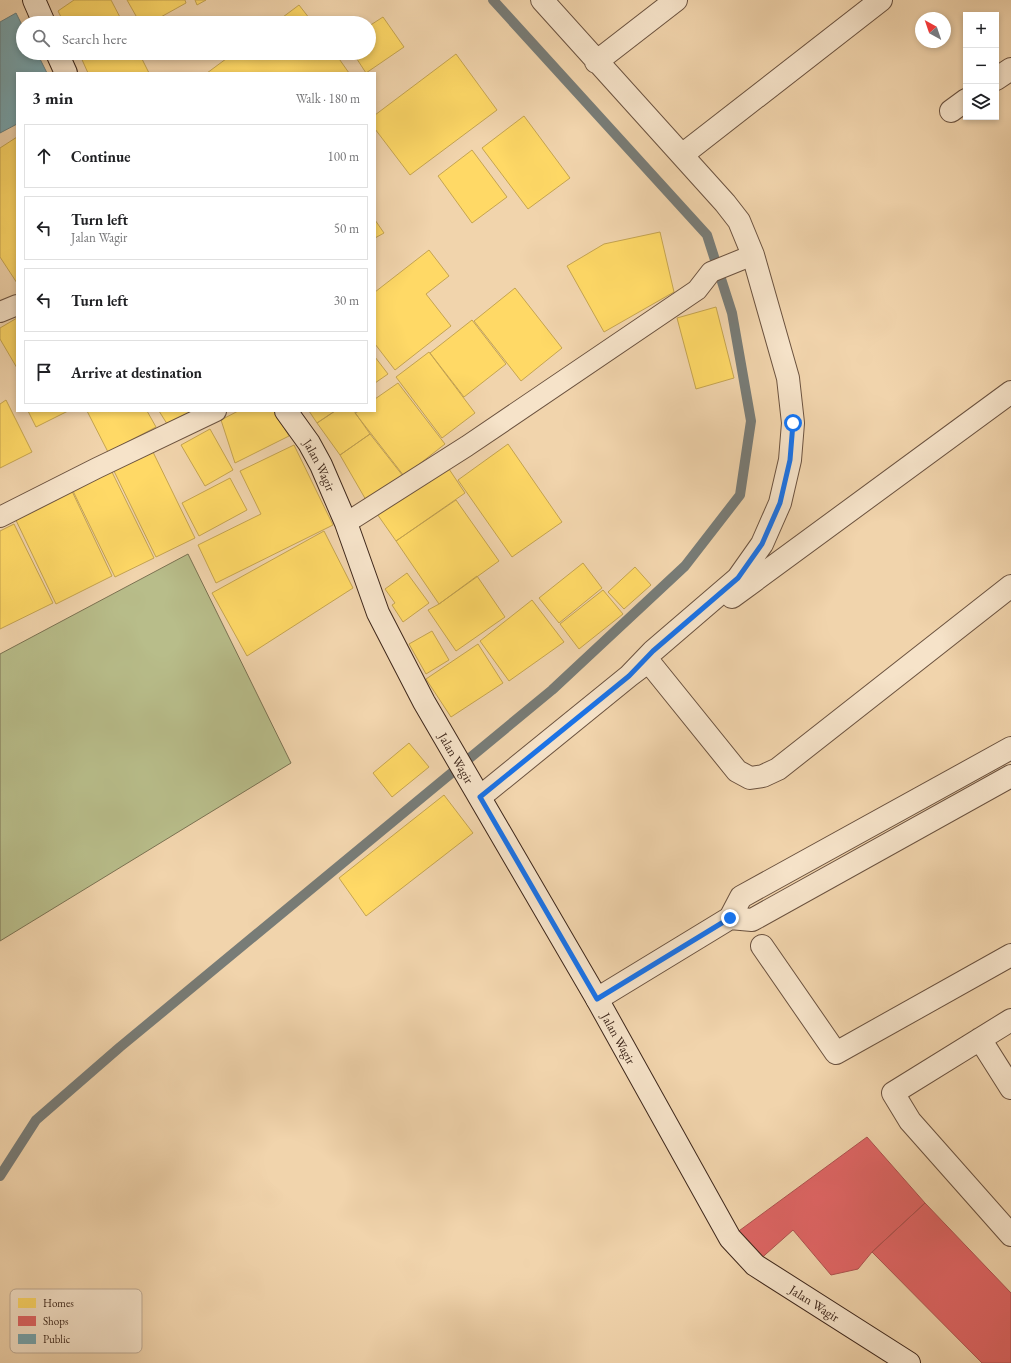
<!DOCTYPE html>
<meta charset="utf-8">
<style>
body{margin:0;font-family:"EB Garamond",serif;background:#f6f6f6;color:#202124}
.controls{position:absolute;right:12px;top:12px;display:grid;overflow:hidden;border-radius:0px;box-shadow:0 2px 6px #0003}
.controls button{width:36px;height:36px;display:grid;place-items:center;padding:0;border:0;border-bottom:1px solid #e0e0e0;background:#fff;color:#202124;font:20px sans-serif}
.compass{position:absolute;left:915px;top:12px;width:36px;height:36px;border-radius:50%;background:#fff;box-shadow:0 2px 6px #0003;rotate:320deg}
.stop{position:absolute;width:12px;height:12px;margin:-9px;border:3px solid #1a73e8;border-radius:50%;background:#fff}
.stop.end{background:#1a73e8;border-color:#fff;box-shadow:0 1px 4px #0008}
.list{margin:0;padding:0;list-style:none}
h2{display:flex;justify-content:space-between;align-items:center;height:52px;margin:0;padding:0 16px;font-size:17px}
h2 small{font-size:13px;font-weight:400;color:#757577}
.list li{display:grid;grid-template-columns:26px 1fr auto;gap:12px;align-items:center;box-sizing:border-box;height:64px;margin:0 8px 8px;padding:0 8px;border:1px solid #e0e0e0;border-radius:0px}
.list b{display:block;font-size:15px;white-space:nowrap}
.list p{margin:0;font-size:13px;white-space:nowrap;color:#757577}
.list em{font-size:13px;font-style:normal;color:#757577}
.icon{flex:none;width:22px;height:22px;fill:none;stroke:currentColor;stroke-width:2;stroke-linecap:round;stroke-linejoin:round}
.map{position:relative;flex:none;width:1011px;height:1363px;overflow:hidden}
.search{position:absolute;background:#fff;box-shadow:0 2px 6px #0003;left:16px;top:16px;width:360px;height:44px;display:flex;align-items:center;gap:10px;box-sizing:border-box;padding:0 14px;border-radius:22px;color:#757577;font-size:15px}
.panel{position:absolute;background:#fff;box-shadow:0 2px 6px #0003;left:16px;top:72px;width:360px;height:340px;border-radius:0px}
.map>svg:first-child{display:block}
</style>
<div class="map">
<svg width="1011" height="1363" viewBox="0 0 1011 1363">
<rect width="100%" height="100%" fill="#f1d4ac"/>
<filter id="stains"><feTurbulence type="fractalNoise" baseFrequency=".005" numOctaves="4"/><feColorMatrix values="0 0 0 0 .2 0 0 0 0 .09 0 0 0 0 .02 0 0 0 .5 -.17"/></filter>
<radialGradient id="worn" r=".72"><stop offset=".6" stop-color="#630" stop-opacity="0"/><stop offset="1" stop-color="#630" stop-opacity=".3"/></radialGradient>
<path fill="#b8bd8a" stroke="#7b7252" d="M188,554L291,763L0,941V654Z"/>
<path fill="#ffd966" stroke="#c5a450" d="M74,0H111L123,23H64L58,11Z
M127,0H185L186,3L150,23H140Z
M195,0H206L197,5Z
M299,5L313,23H275Z
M383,17L404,47L366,73L353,53H369V26Z
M79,53H139L149,73H88Z
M234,53H335L349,73H207Z
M456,54L497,110L410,175L375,129V115Z
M524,116L570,178L528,209L482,148Z
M17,137V283L0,257V148Z
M472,150L507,197L472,223L438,176Z
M375,220L384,233L375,238Z
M660,232L674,292L604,332L567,266L604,244Z
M429,250L449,276L426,294L451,326L395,370L375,344V292Z
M515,288L562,348L521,381L474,321Z
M716,307L734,378L696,389L677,318Z
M17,318V368L0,339V328Z
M472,320L506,364L464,397L430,353Z
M429,352L475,413L442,438L396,377Z
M375,357L388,374L375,383Z
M398,383L445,444L404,476L355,413L359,411H375V399Z
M6,400L32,452L0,468V404Z
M28,411H68L36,427Z
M87,411H147L156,427L108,452Z
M159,411H195L169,427Z
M238,411H274L289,436L235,463L221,420Z
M309,411H335L317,423Z
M335,411H354L370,434L340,455L317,423Z
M210,429L233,470L205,486L181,445Z
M370,434L403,476L366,500L340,455Z
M508,444L562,522L512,557L458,480Z
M294,445L333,525L216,583L198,545L261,514L240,471Z
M152,450L195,538L156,557L113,469Z
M445,463L465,493L396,541L375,511Z
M111,470L154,558L115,577L72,489Z
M230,478L247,510L199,536L182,503Z
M71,489L112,576L56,604L14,516Z
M456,500L499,561L439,604L396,541Z
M14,524L53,603L0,629V531Z
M324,531L353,588L247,656L212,593Z
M583,563L602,588L559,623L539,598Z
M635,567L651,585L624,609L608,592Z
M407,573L429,603L403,622L392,605L395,603L385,589Z
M477,576L505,617L456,651L428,610L439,604Z
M603,590L623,614L579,649L560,624Z
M532,600L564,642L509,681L480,641Z
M432,631L449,660L426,674L409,644Z
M478,644L503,683L451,717L426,679Z
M409,743L429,767L392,797L373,773Z
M444,795L473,833L366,916L339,878Z"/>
<path fill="#e06666" stroke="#af5350" d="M867,1137L925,1203L872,1252L858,1269L831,1275L793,1230L757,1262L732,1236Z
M925,1203L1011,1293V1363H982L872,1252Z"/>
<path fill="#76a5af" stroke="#657f83" d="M16,13L23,27V53H37L47,73H17V124L0,133V22Z"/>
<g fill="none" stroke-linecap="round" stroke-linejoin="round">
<path stroke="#787c77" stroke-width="10" d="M0,1176L36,1120L120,1047L552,690L685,566L740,495L751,421L732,313L707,235L493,0"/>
<defs>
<path id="lane" d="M0,312L17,305
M0,517L97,468L216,411
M346,523L467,446L697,290L711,272L753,255"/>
<path id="street" d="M542,0L725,203L739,221L753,255L788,378L793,423L790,460L780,503L762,544L738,578L653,651L629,676
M596,62L676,0
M996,79L1011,69
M951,111L966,100
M682,155L881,0
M732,597L1011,392
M649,662L737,771L750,778L763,776L778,769L1011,586
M480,797L629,676L641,667
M730,918L741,897L1011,748
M762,946L836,1053L1011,955
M597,999L730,918L752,920L1011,776
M1011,1020L893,1093L910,1121L1011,1235
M980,1039L1011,1088"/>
<g id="secondary">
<path d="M34,0L44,23"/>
<path d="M57,53L66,73"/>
<path id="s1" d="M286,411L309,443L321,465L346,523L378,613L424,702L597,999L730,1238L755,1265L909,1363"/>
</g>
</defs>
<use href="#lane" stroke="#6b523f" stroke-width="22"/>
<use href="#street" stroke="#6b523f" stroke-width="24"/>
<use href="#secondary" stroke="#3e271b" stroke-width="24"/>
<use href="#lane" stroke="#f6e3c9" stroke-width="20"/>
<use href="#street" stroke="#f6e3c9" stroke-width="22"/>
<use href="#secondary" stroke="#f6e3c9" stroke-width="22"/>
</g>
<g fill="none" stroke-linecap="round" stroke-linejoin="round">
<path stroke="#1a73e8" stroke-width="5" d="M730,918L597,999L480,797L629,676L653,651L738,578L762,544L780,503L790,460L793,423"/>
</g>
<g text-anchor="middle" stroke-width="4" stroke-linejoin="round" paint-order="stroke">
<g font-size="13" fill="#3e271b" stroke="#f6e3c9">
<text dy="5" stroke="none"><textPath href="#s1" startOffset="64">Jalan Wagir</textPath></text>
<text dy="5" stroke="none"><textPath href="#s1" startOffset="388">Jalan Wagir</textPath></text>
<text dy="5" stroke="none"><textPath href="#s1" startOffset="712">Jalan Wagir</textPath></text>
<text dy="5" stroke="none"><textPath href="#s1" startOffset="1048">Jalan Wagir</textPath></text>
</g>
</g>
<rect x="10" y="1289" width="132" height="64" rx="6" fill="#f6e3c9" stroke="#bfab95" stroke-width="1"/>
<rect x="18" y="1298" width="18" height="10" fill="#ffd966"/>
<rect x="18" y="1316" width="18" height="10" fill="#e06666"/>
<rect x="18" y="1334" width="18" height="10" fill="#76a5af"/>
<g font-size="11" fill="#3e271b">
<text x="43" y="1307">Homes</text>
<text x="43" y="1325">Shops</text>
<text x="43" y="1343">Public</text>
</g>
<rect width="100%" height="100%" filter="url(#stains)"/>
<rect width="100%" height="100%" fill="url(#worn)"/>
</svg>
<div class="controls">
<button>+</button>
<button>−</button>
<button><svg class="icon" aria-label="layers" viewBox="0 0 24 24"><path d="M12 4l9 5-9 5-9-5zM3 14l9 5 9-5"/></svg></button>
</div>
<svg class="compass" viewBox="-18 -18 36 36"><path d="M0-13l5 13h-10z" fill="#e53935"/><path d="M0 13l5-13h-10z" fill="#757577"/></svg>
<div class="stop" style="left:793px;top:423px"></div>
<div class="stop end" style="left:730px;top:918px"></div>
<div class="search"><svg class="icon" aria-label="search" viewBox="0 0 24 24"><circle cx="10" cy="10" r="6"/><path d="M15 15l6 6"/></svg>Search here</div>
<section class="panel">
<h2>3 min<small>Walk · 180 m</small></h2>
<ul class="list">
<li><svg class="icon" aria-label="ahead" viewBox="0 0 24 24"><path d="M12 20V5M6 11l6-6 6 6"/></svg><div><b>Continue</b></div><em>100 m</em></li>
<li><svg class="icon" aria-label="left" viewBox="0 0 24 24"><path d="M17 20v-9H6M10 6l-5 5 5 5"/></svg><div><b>Turn left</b><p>Jalan Wagir</p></div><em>50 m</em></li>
<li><svg class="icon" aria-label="left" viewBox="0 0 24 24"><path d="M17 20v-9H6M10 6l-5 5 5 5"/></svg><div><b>Turn left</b></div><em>30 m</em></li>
<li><svg class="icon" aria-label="arrive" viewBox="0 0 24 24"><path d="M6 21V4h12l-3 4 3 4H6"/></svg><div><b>Arrive at destination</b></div></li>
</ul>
</section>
</div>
